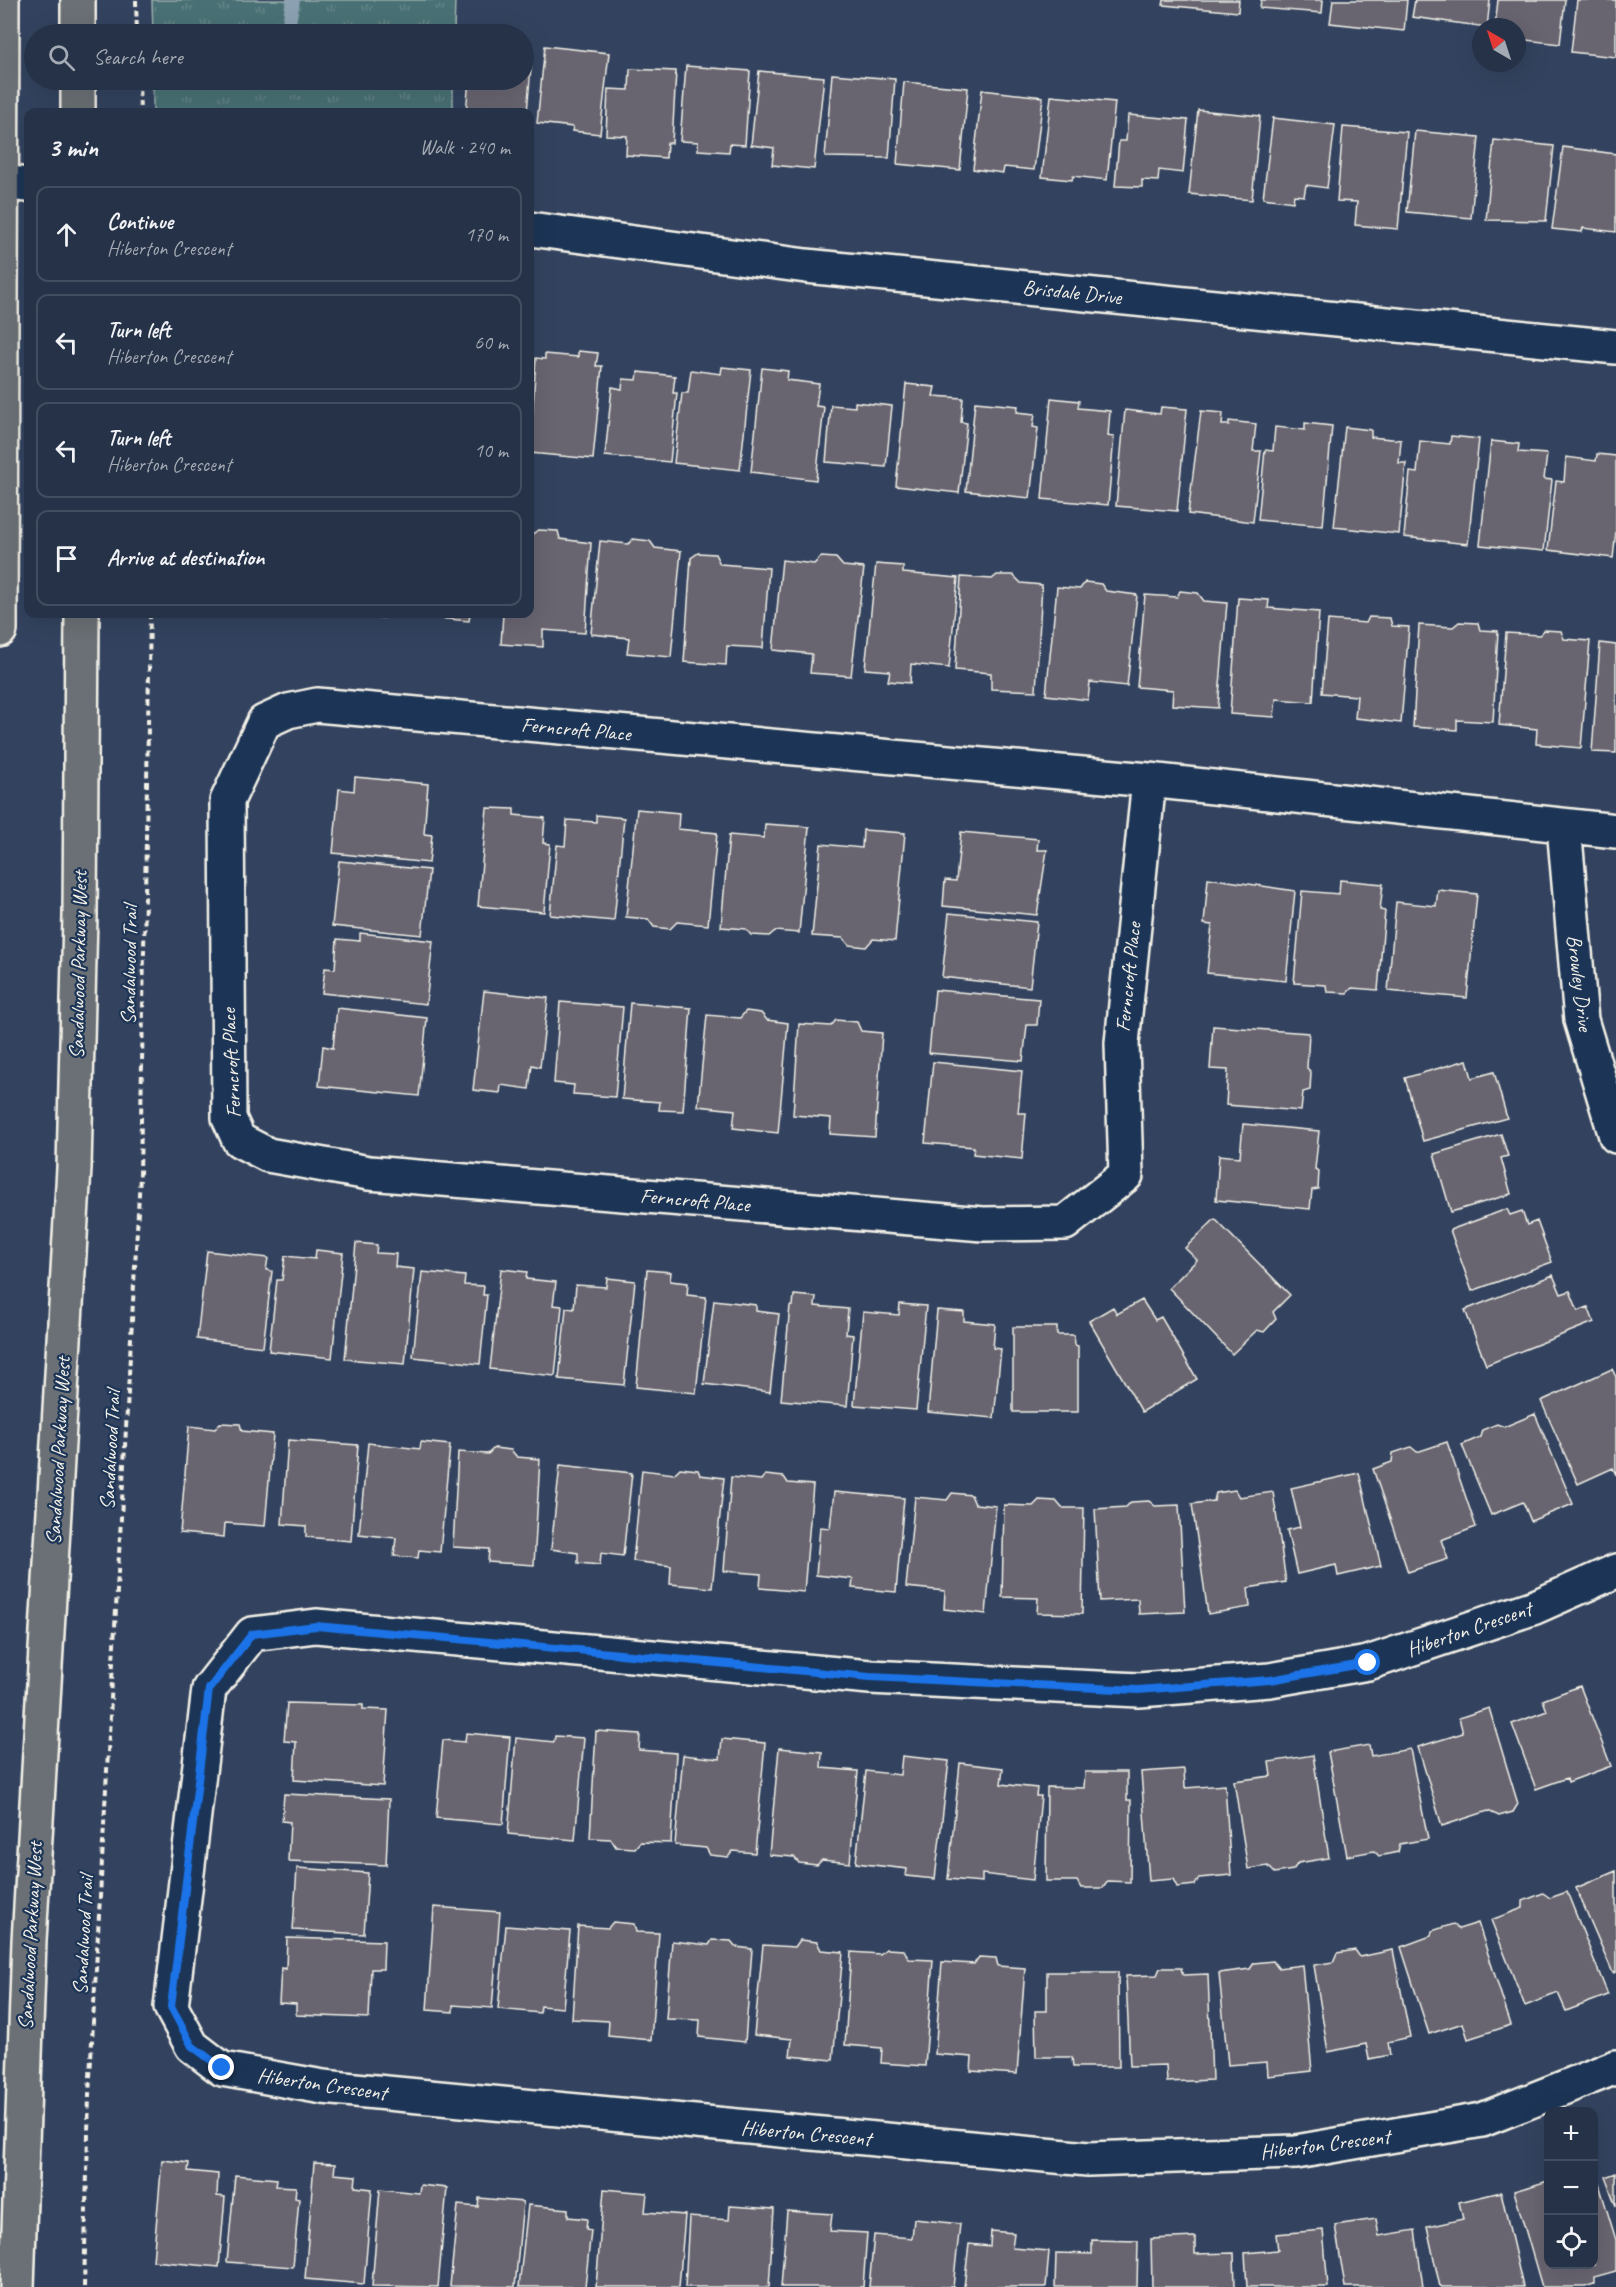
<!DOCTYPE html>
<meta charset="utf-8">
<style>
body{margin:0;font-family:Caveat,sans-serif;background:#323e52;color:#f1f3f6}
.controls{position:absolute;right:18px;bottom:18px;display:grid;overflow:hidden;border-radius:12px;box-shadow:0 6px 24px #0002}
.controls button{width:54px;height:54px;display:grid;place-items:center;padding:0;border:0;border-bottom:2px solid #424d60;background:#263247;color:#f1f3f6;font:30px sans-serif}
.compass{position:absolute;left:1472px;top:18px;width:54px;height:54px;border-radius:50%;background:#263247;box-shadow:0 6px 24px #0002;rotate:321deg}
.stop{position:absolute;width:18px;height:18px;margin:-14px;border:4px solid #1a73e8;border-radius:50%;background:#fff}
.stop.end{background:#1a73e8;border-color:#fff;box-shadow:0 2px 6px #0008}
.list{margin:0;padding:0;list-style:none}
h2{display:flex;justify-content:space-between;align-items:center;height:78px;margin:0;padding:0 24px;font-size:26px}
h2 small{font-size:20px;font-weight:400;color:#a4aab4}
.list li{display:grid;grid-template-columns:39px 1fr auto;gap:18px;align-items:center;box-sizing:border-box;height:96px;margin:0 12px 12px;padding:0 12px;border:2px solid #424d60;border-radius:12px}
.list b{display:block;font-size:22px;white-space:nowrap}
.list p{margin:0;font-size:20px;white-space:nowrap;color:#a4aab4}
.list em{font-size:20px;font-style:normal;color:#a4aab4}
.icon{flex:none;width:33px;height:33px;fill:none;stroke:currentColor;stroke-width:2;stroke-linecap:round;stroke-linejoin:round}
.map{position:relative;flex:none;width:1616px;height:2287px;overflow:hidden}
.search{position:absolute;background:#263247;box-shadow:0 6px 24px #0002;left:24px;top:24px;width:510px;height:66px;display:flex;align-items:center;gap:15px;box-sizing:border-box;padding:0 21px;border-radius:33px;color:#a4aab4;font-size:22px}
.panel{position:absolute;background:#263247;box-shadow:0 6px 24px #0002;left:24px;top:108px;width:510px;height:510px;border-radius:12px}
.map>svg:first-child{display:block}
</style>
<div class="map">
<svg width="1616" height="2287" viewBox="0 0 1616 2287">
<defs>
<pattern id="grass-tufts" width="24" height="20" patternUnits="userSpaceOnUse" patternTransform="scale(1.5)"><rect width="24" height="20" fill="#4a7175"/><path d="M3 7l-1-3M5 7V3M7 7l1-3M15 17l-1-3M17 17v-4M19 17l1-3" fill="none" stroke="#658689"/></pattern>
</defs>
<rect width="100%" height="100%" fill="#33435f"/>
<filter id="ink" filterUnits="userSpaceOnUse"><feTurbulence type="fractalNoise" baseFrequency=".0167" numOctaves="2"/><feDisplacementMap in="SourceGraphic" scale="12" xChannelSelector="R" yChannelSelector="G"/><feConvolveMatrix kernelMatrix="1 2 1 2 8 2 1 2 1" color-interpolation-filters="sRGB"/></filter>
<g filter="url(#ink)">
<path fill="url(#grass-tufts)" stroke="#9fb1ae" stroke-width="1.5" d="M152,0H455L454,34H153Z
M153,80H453V112H153Z"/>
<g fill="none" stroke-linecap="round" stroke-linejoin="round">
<path stroke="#8ba1b1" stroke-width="14" d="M282,34L289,23L293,0"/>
</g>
<path fill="#676571" stroke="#f4f1e8" stroke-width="1.5" d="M1164,0H1239L1238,12L1163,5Z
M1261,0H1323L1322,13L1260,8Z
M1333,0H1407L1404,31L1330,23Z
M1415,0H1490L1487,27L1412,17Z
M1498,0H1565L1560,44L1517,39V27H1495Z
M1577,0H1616V57L1571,52Z
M524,45L533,46L527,112H466L469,80H524Z
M545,46L609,53L600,134L572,131L573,127L537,123Z
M686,66L750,71L745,145L730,144L729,152L698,150V142L680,141Z
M630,69L676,71L672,143H667L666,158L626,155L627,136L606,135L608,89L629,90Z
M759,71L824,77L814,169L772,165L774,148L751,145Z
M832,74L895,79L889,158L825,157Z
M904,82L968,88L960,170L897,164Z
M982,90L1043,97L1034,170L1004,167L1003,173L973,169Z
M1051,96L1115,102L1107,180L1073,176L1072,180L1042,177Z
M1198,110L1260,116L1252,200L1189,194Z
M1128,115L1188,120L1183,173L1159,170L1158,181L1142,180V187L1115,186L1119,141H1126Z
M1273,118L1335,125L1327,188L1306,185L1304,196L1294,195L1293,202L1263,198Z
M1343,127L1407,132L1398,229L1355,225L1357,202L1337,201Z
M1415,131L1479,137L1471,218L1407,212Z
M1494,140L1554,146L1546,221L1486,220Z
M1563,147L1616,154V232L1583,228L1582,232L1552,229Z
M578,351L598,353L596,366H602L593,459L530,453L536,358L545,359V354L578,357Z
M722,367L751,370L740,470L674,463L682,393H688L691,370L721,374Z
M762,368L788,371L787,380L819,384L816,406L824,407L816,480L751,472Z
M638,372L675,376L673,393H677L670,462L605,456L612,387L622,389L623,379L637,380Z
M906,384L935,387L933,396L963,398L961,422L967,423L959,493L896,486Z
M1051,398L1079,401L1078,408L1110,411L1108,436L1114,437L1108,505L1042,499Z
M855,402L892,406L886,467L826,462L831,405L855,407Z
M975,402L1018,406L1017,412L1035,414L1033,427L1038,428L1030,498L966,491Z
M1161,407L1187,409L1177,511L1116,506L1125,410L1160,414Z
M1201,411L1223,413L1222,425H1229V421L1256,424L1253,451H1261L1253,522L1188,514Z
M1305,423L1332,426L1323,526L1258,520L1265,450L1273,451L1275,427L1305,430Z
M1345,427L1371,430V437L1401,440L1399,463H1406L1399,534L1334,527Z
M1451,436L1479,439L1468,544L1404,537L1410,472L1417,473L1420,441L1450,444Z
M1491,441L1519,444L1518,452L1547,454L1544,479L1552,480L1544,551L1480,545Z
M1597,454L1616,456V531L1613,558L1548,550L1556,481L1564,482L1566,457L1596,461Z
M538,530L558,531L560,539L591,543L585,633L543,630V647L501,644L503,614H530V536Z
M633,539L650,541L655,548L681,551L671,657L627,653L629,638L591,634L600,541L628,544Z
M698,553L715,554L720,564L769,568L763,648L727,646L726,665L684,662L691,558Z
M821,557L836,558L843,566L864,568L851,676L810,673L812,654L773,650L782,560L814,564Z
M876,564L903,566V573L958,578L949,668L911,664L910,683L888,681L890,671L865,669Z
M997,575H1013L1021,583L1042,585L1036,691L991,689V673L955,670L961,577L992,579Z
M1085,582L1101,584L1106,591L1137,595L1127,686L1090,682L1088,700L1046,695L1057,587L1080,589Z
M1180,591L1198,593L1204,601L1227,603L1218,708L1172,705L1173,690L1137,687L1145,595L1177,597Z
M1238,598L1269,600L1268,608L1319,612L1313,702L1276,699L1274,717L1230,714Z
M357,614H383V618L357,615Z
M426,614H487H470L469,621L426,617Z
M1369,617L1390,618L1392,626L1409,627L1401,723L1355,718L1357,696L1322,693L1328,620L1366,623Z
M1459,622L1478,623L1480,630L1498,631L1493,722L1457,720V730L1413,727L1419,625L1453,627Z
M1543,630L1561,631L1564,639L1590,641L1581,748L1536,744L1537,729L1499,725L1506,633L1540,635Z
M1600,643L1616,645V753L1592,752Z
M355,777L428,784L424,834L432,835L429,863L333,853L339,789L354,791Z
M487,808L514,809V815L545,818L543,843L550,844L544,912L478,906Z
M637,809L679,813L678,829L717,833L708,925L677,922L670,929L654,927L648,919L626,917Z
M596,815L624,818L614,921L550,915L557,845L565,846L567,820L596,822Z
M765,824L809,827L799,933L775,931L769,936L751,935L746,929L721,927L729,835L764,838Z
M863,830L905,833L895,941L873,939L866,947L849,945L843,938L812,936L821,844L862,848Z
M961,832L1038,839L1037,850H1047L1037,915L943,906L945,880L956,881Z
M339,861L429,870L422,935L332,926Z
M1208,878L1295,891L1286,981L1207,973L1212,925L1204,924Z
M1340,880L1383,884L1380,910L1385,911L1378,990L1352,988L1347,993L1327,992L1326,985L1294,983L1302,891L1339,894Z
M1438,890L1477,894L1467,998L1388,991L1396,902L1436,906Z
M949,913L1037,922L1030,987L942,977Z
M360,933L433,941L426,1004L322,993L325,968L335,969L337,939L360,941Z
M935,990L1039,999L1037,1025H1027L1023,1061L929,1053Z
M484,991L548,998L540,1067L532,1065L529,1089L501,1085L500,1093L473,1090Z
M560,1002L623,1007L615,1097L573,1094L574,1085L554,1083Z
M630,1003L691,1008L683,1111L659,1110L660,1102L622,1099Z
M337,1008L427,1018L419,1096L319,1086L323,1046L333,1048Z
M746,1011L761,1013L767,1020L788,1023L778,1133L733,1128L735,1110L698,1106L707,1015L740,1018Z
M836,1020L857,1022L861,1031L882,1033L875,1137L830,1134L831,1118L793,1115L799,1024L831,1026Z
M1213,1026L1309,1033L1307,1068L1311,1072L1310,1090L1303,1092L1301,1111L1226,1105L1228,1070L1210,1069Z
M1467,1060L1472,1078L1494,1072L1507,1118L1423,1141L1405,1078Z
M933,1062L1022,1071L1018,1113H1026L1022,1159L973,1154L974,1147L925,1143Z
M1243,1124L1319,1131L1315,1169L1319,1171L1318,1189L1312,1190L1310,1209L1216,1200L1219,1155L1240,1157Z
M1501,1134L1508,1156L1501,1158L1511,1194L1451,1212L1434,1154Z
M1507,1209L1510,1215L1522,1211L1527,1225L1537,1221L1552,1262L1472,1291L1450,1230Z
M1215,1219L1290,1295L1273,1312L1276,1319L1264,1332L1257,1330L1232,1354L1169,1288L1197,1260L1185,1248Z
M356,1243L377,1245L376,1253L396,1254L395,1267L414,1269L405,1364L345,1359Z
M316,1250L343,1253L332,1358L269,1351L277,1280H282L285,1256L315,1259Z
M207,1251L268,1258L266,1270L272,1271L263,1347L197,1339Z
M501,1269L527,1272L526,1279L556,1282L553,1305L562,1306L555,1376L490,1369Z
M647,1270L671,1272L670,1281L688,1283L687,1295L706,1297L696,1393L636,1387Z
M422,1272L465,1276L464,1285L484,1286L483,1295H487L480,1364L413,1357Z
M1553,1275L1561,1294L1570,1291L1578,1311L1588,1307L1594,1322L1486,1365L1465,1310Z
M607,1278L635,1281L624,1385L559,1379L566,1308L574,1309L576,1285L606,1287Z
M794,1295L816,1297L815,1306L848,1309L846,1334L853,1335L847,1406L781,1400L790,1306H793Z
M714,1300L756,1305V1311L779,1314L770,1392L704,1384Z
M1142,1300L1155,1320L1161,1317L1197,1379L1142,1412L1089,1321L1113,1307L1117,1314Z
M900,1304L926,1306L916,1410L854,1405L863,1312L899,1315Z
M937,1310L964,1312V1321L995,1324L993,1348L1001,1349L994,1418L928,1412Z
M1013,1327H1057V1335H1074L1075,1345L1078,1346V1412H1013Z
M1612,1369L1616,1377V1475L1613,1468L1578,1484L1541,1401Z
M1535,1414L1573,1504L1531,1521L1523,1502L1491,1515L1462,1445L1480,1437L1482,1430L1497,1424L1504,1427Z
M220,1423L240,1424L242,1431L273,1434L265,1526L225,1523L224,1537L180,1533L189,1426L215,1429Z
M288,1440L358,1445L351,1541L306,1537V1526L282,1524Z
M421,1442L450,1445L440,1552L419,1550L418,1558L394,1556L396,1538L359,1534L368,1443L420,1449Z
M1447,1442L1476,1527L1441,1540L1448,1559L1408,1572L1373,1469L1392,1462L1393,1453L1411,1447L1417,1452Z
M494,1448L511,1450L517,1457L540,1459L534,1565L488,1562L489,1549L453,1547L458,1452L488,1454Z
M560,1465L632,1473L623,1556L601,1553L600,1565L578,1563V1553L551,1549Z
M680,1468L698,1470L700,1475L724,1478L712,1588L670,1584L671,1566L633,1561L642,1470L674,1474Z
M1359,1473L1381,1566L1338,1576L1336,1565L1297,1574L1287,1530L1300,1527L1291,1488Z
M765,1475L784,1477L788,1483L813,1485L804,1592L760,1588L761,1574L724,1571L731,1477L761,1480Z
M1235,1490L1239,1497L1273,1492L1286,1582L1248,1588L1250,1607L1208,1614L1192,1504L1214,1501L1216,1493Z
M834,1492L904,1498L896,1592L852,1588L853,1579L816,1575L820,1527L830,1528Z
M952,1493L971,1495L975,1504L996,1506L986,1614L944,1609L945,1591L906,1587L915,1497L947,1500Z
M1039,1500L1056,1501L1062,1508H1084L1082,1614L1037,1613L1038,1598L1002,1597L1004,1505L1033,1506Z
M1149,1501L1155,1506L1179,1505L1185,1612L1139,1614L1138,1599L1100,1601L1095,1509L1126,1507L1131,1502Z
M1580,1686L1611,1766L1568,1782L1567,1778L1536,1789L1512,1724L1547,1711L1543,1700Z
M287,1703L363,1705V1709L388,1710L383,1786L294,1780L296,1742L284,1741Z
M1489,1708L1518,1804L1513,1812L1499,1816L1488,1811L1442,1826L1418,1747L1463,1733L1459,1718Z
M596,1731L640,1734L639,1750L676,1753L671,1843L640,1842L635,1848L616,1847L611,1839L590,1838Z
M466,1733L510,1737L503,1824L436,1818L443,1740L465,1742Z
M555,1736L584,1738L575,1840L508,1834L516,1738L554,1742Z
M722,1739L765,1743L755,1853L733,1851L728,1857L710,1855L706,1848L675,1845L683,1755L720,1759Z
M1369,1745L1371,1756L1410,1749L1428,1839L1400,1844L1398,1852L1379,1856L1374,1851L1347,1856L1328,1752Z
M779,1748L822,1752L821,1768L858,1771L850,1863L822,1860L817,1865L799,1863L794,1857L769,1855Z
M1313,1755L1329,1858L1298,1863L1293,1870L1275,1873L1268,1866L1248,1869L1234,1781L1271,1776L1269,1762Z
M902,1756L949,1761L935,1879L906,1876L907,1869L856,1863L866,1771L900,1775Z
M960,1763L1003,1768L1001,1784L1037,1788L1036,1796H1041L1033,1880L982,1874V1882L948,1879Z
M1184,1769L1185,1788L1225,1785L1231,1875L1199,1878L1195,1885L1177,1887L1173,1879L1149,1881L1141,1772Z
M1085,1772H1127V1800H1131L1130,1882L1108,1881L1103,1888H1081L1077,1881H1046L1047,1787L1084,1788Z
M284,1794L389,1799L386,1865L288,1861L290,1822L282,1821Z
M297,1868L368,1873L364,1934L293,1930Z
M1616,1871V1972L1613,1973L1576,1888Z
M1567,1892L1608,1995L1566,2011L1558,1993L1525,2006L1491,1920L1523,1908V1901L1543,1893L1550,1898Z
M434,1907L500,1912L492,2008L453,2005V2012L427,2010Z
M613,1922L634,1924L636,1932L659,1933L651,2040L608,2036L609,2021L572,2019L578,1926L608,1928Z
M1478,1923L1511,2025L1468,2039L1463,2023L1429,2034L1401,1947L1431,1936L1432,1931L1453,1924L1459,1929Z
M506,1926L570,1931L563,2008L541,2006L540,2013L498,2009Z
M287,1938L384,1941L383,1969H371L369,2018L296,2015V2004L279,2003L281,1968L286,1969Z
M712,1940L731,1941L736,1947L752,1949L745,2042L699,2037L700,2020L666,2019L672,1941L709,1945Z
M800,1940L817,1942L821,1950L843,1952L833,2060L790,2056L792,2039L754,2035L763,1945L795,1947Z
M886,1949L904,1950L909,1959L933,1960L925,2066L881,2063L882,2048L845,2045L851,1952L880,1954Z
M1355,1950L1360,1957L1393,1950L1410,2037L1388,2042L1390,2055L1369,2059L1366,2044L1328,2052L1314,1965L1333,1962L1337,1953Z
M979,1957L996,1958L998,1966L1025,1968L1017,2074L971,2071L972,2057L935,2054L942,1962L974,1964Z
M1273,1961L1278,1968L1302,1965L1312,2071L1268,2076L1267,2062L1228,2065L1219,1973L1250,1969L1254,1963Z
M1160,1968H1181L1183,1975L1208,1974L1212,2080L1167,2082L1166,2065L1130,2066L1126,1976L1157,1975Z
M1047,1972H1118L1119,2067H1073L1072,2057H1036L1035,2011H1047Z
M162,2160L189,2163L188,2171L218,2174L217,2196L225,2197L219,2267L153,2261Z
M314,2163L335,2164L334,2174L356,2176L355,2187L372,2189L364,2284L305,2279Z
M1616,2173V2206L1605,2177Z
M235,2175L277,2179L276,2186L296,2187L295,2198L299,2199L293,2267L227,2262Z
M1548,2181V2264H1594V2182L1598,2181L1616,2240V2271L1594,2277V2284L1585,2287H1542L1514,2191Z
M420,2185L447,2188L438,2287L372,2286L380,2189L419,2193Z
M604,2189L647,2193L645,2212L685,2215L679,2287H596Z
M1501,2192L1523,2287H1440L1427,2227L1463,2219L1459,2202Z
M479,2198L523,2202L515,2287L450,2286L458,2205L478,2207Z
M528,2205L568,2209V2217L587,2219L586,2229L591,2230L585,2287H519Z
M730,2206L774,2209L769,2287H685L689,2217L729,2220Z
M787,2211L832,2214L830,2231L867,2233L863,2287H781Z
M914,2219L960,2224L953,2287H869L874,2235L912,2238Z
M1376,2219L1379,2236L1415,2230L1423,2287H1345L1335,2225Z
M1323,2230L1328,2287H1247L1245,2253L1278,2250L1276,2234Z
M991,2231L1014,2233L1012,2248L1049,2251L1046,2287H964L969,2244L990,2246Z
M1195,2237V2254L1234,2253L1235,2287H1152L1151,2239Z
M1092,2240L1138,2241L1137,2287H1055L1056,2253L1092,2254Z"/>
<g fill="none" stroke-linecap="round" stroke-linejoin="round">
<defs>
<path id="minor" d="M0,182L28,185
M530,229L806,266L1616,347
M1149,780L1122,1043L1126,1175L1065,1223L983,1224L369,1173L268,1155L239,1140L229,1118L227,801L264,722L288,711L317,705L1149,780L1616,831
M1564,826L1581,1020L1616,1136
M1616,1571L1535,1607L1368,1663L1270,1680L1139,1690L870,1677L316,1626L252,1634L209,1689L171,2007L192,2046L222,2069L323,2087L1088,2159L1296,2152L1482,2120L1616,2067"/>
<path id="major" d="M78,34V0
M78,112V80
M0,630L2,0
M17,2287L29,1941L74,1168L80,916L82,614"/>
</defs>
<use href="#minor" stroke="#f4f1e8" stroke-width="38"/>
<use href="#major" stroke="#f4f1e8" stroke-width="38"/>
<path stroke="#f4f1e8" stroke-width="4" stroke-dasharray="6 4.5" stroke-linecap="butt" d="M136,0L137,34
M139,80L140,112
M84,2287L89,2095L140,1176L150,614"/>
<use href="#minor" stroke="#1d3557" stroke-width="33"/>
<use href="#major" stroke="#6a7074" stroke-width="33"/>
</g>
</g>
<g fill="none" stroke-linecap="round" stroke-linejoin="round" filter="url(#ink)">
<path stroke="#1a73e8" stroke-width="8" d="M222,2068L192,2046L171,2007L209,1689L252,1634L316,1626L870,1677L1138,1690L1270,1680L1368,1663"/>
</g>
<g text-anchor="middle" stroke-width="4.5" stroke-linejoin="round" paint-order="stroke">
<g font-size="21" fill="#f4f1e8" stroke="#1d3557">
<text transform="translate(1072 292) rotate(6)" y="7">Brisdale Drive</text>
<text transform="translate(576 729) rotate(5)" y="7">Ferncroft Place</text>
<text transform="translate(78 965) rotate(-89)" y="7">Sandalwood Parkway West</text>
<text transform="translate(129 965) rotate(-89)" y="7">Sandalwood Trail</text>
<text transform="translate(1128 977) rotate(-84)" y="7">Ferncroft Place</text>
<text transform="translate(1580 983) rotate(83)" y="7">Browley Drive</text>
<text transform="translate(231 1063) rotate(-93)" y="7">Ferncroft Place</text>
<text transform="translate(695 1200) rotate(5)" y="7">Ferncroft Place</text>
<text transform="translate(110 1450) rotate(-87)" y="7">Sandalwood Trail</text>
<text transform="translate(58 1451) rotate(-87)" y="7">Sandalwood Parkway West</text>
<text transform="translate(1469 1629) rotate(-19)" y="7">Hiberton Crescent</text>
<text transform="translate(83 1935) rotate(-87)" y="7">Sandalwood Trail</text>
<text transform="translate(30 1936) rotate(-87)" y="7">Sandalwood Parkway West</text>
<text transform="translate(322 2084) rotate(8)" y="7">Hiberton Crescent</text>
<text transform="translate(806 2133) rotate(5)" y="7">Hiberton Crescent</text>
<text transform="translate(1325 2144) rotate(-7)" y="7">Hiberton Crescent</text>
</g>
</g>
</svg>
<div class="controls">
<button>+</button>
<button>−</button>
<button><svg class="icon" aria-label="locate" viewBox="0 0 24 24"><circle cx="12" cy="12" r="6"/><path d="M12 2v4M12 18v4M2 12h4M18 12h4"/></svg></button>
</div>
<svg class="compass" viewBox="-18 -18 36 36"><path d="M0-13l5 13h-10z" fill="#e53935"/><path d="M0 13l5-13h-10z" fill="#a4aab4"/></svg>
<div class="stop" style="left:1368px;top:1663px"></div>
<div class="stop end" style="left:222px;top:2068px"></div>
<div class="search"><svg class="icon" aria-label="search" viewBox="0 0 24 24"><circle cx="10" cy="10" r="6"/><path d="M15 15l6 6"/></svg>Search here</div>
<section class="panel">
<h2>3 min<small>Walk · 240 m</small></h2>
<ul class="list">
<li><svg class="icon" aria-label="ahead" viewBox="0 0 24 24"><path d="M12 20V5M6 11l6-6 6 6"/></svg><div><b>Continue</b><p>Hiberton Crescent</p></div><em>170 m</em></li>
<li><svg class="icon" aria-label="left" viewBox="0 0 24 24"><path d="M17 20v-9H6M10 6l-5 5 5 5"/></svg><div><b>Turn left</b><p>Hiberton Crescent</p></div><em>60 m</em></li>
<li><svg class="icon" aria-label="left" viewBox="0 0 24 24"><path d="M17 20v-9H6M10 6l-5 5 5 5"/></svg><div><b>Turn left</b><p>Hiberton Crescent</p></div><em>10 m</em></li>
<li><svg class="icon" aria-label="arrive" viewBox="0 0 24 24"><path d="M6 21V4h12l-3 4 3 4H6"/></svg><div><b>Arrive at destination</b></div></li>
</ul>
</section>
</div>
